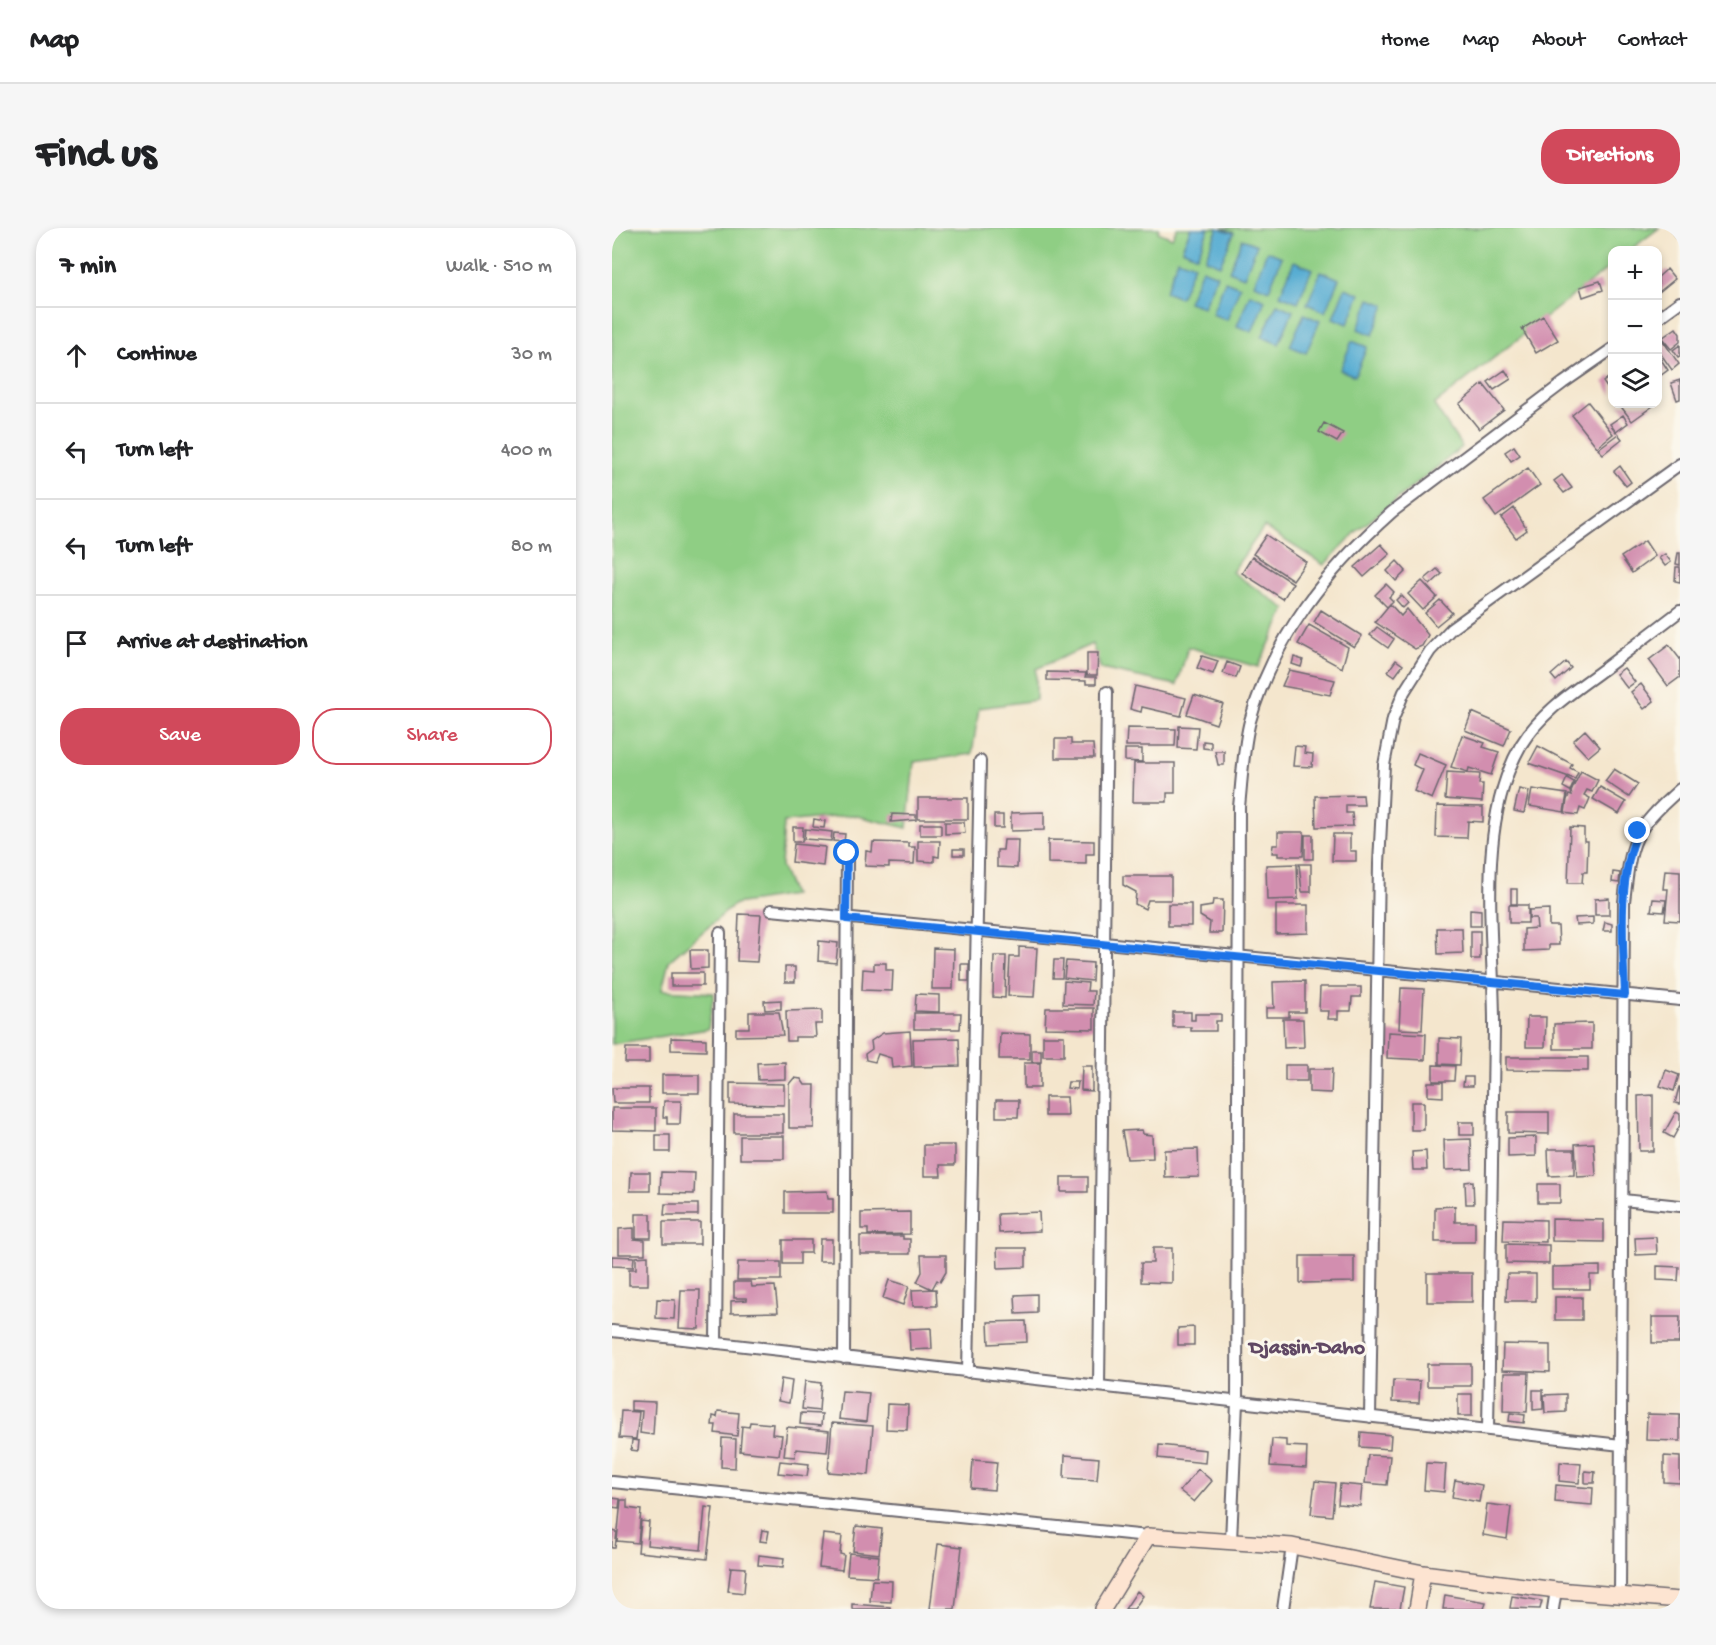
<!DOCTYPE html>
<meta charset="utf-8">
<style>
body{margin:0;font-family:"Gochi Hand",sans-serif;background:#f6f6f6;color:#202124}
.controls{position:absolute;right:18px;top:18px;display:grid;overflow:hidden;border-radius:12px;box-shadow:0 3px 9px #0003}
.controls button{width:54px;height:54px;display:grid;place-items:center;padding:0;border:0;border-bottom:2px solid #e0e0e0;background:#fff;color:#202124;font:30px sans-serif}
.stop{position:absolute;width:18px;height:18px;margin:-14px;border:4px solid #1a73e8;border-radius:50%;background:#fff}
.stop.end{background:#1a73e8;border-color:#fff;box-shadow:0 2px 6px #0008}
.list{margin:0;padding:0;list-style:none}
h2{display:flex;justify-content:space-between;align-items:center;height:78px;margin:0;padding:0 24px;font-size:26px}
h2 small{font-size:20px;font-weight:400;color:#757577}
.list li{display:grid;grid-template-columns:39px 1fr auto;gap:18px;align-items:center;box-sizing:border-box;height:96px;padding:0 24px;border-top:2px solid #e0e0e0}
.list b{display:block;font-size:22px;white-space:nowrap}
.list em{font-size:20px;font-style:normal;color:#757577}
.actions{display:flex;gap:12px;padding:18px 24px}
.actions a{flex:1;padding:14px 0;border:2px solid #d1495b;border-radius:24px;text-align:center;font-size:21px;color:#d1495b}
.actions .main{background:#d1495b;color:#fff}
.icon{flex:none;width:33px;height:33px;fill:none;stroke:currentColor;stroke-width:2;stroke-linecap:round;stroke-linejoin:round}
.map{position:relative;flex:none;width:1068px;height:1381px;overflow:hidden;border-radius:24px}
header{display:flex;align-items:center;gap:36px;box-sizing:border-box;height:84px;padding:0 30px;background:#fff;border-bottom:2px solid #e0e0e0}
header strong{font-size:28px}
nav{display:flex;gap:33px;margin-inline-start:auto;font-size:21px}
.intro{display:flex;align-items:center;justify-content:space-between;box-sizing:border-box;height:144px;padding:0 36px}
h1{margin:0;font-size:42px}
.button{padding:15px 27px;border-radius:24px;background:#d1495b;color:#fff;font-size:21px;font-weight:700}
main{display:flex;gap:36px;padding:0 36px}
aside{flex:1;background:#fff;border-radius:24px;box-shadow:0 3px 9px #0003}
.map>svg:first-child{display:block}
</style>
<header>
<strong>Map</strong>
<nav><a>Home</a><a>Map</a><a>About</a><a>Contact</a></nav>
</header>
<div class="intro"><h1>Find us</h1><a class="button">Directions</a></div>
<main>
<aside>
<h2>7 min<small>Walk · 510 m</small></h2>
<ul class="list">
<li><svg class="icon" aria-label="ahead" viewBox="0 0 24 24"><path d="M12 20V5M6 11l6-6 6 6"/></svg><div><b>Continue</b></div><em>30 m</em></li>
<li><svg class="icon" aria-label="left" viewBox="0 0 24 24"><path d="M17 20v-9H6M10 6l-5 5 5 5"/></svg><div><b>Turn left</b></div><em>400 m</em></li>
<li><svg class="icon" aria-label="left" viewBox="0 0 24 24"><path d="M17 20v-9H6M10 6l-5 5 5 5"/></svg><div><b>Turn left</b></div><em>80 m</em></li>
<li><svg class="icon" aria-label="arrive" viewBox="0 0 24 24"><path d="M6 21V4h12l-3 4 3 4H6"/></svg><div><b>Arrive at destination</b></div></li>
</ul>
<div class="actions"><a class="main">Save</a><a>Share</a></div>
</aside>
<div class="map">
<svg width="1068" height="1381" viewBox="0 0 1068 1381">
<rect width="100%" height="100%" fill="#fbf7ec"/>
<filter id="ink" filterUnits="userSpaceOnUse"><feTurbulence type="fractalNoise" baseFrequency=".0167" numOctaves="2"/><feDisplacementMap in="SourceGraphic" scale="12" xChannelSelector="R" yChannelSelector="G"/><feConvolveMatrix kernelMatrix="1 2 1 2 8 2 1 2 1" color-interpolation-filters="sRGB"/></filter>
<filter id="wash" filterUnits="userSpaceOnUse"><feTurbulence type="fractalNoise" baseFrequency=".008" numOctaves="4" result="noise"/><feDisplacementMap in="SourceGraphic" scale="24" xChannelSelector="R" yChannelSelector="G"/><feGaussianBlur stdDeviation="1.35" result="paint"/><feColorMatrix in="noise" values="0 0 0 0 0 0 0 0 0 0 0 0 0 0 0 0 0 1.4 0 .05"/><feComposite in="paint" operator="in"/></filter>
<g filter="url(#wash)">
<rect width="100%" height="100%" fill="#f4e6cd"/>
<path fill="#8fce84" stroke="#587860" stroke-width="1.5" d="M0,0H547L546,4L560,10L565,0H579L570,21L585,27L597,0H606L593,31L621,4L610,0H1047L1018,22H1000V37L822,177L850,219L745,303L712,337L652,299L620,344L674,381L646,439L576,419L565,457L489,441L480,416L424,441V472L367,480L360,526L302,534L295,600L241,587L172,594L169,638L181,667L123,676L57,733L50,762L102,765L96,801L0,816Z"/>
<path fill="#55acd2" stroke="#3c6786" stroke-width="1.5" d="M579,0H597L585,28L570,21Z
M606,0L622,5L608,37L593,31Z
M630,11L645,17L632,49L617,43Z
M655,23L670,29L657,62L642,56Z
M566,31L582,37L568,70L553,64Z
M682,33L700,41L686,74L668,67Z
M590,41L605,47L591,79L576,74Z
M709,43L727,51L713,84L695,76Z
M613,53L628,59L615,92L600,86Z
M733,60L748,66L736,96L721,90Z
M638,66L653,72L640,104L625,98Z
M758,71L773,77L761,107L746,101Z
M665,76L681,83L667,116L650,109Z
M692,86L708,93L694,125L678,118Z
M740,113L755,119L743,148L728,142Z"/>
<g id="blocks">
<path fill="#d28eaf" d="M1055,41L1063,51L1047,64L1046,49Z
M988,53L991,62L971,69L968,59Z
M931,88L946,112L924,125L910,101Z
M1064,100L1068,106V114L1059,121L1050,110Z
M1049,110L1067,136L1060,142L1046,122V112Z
M1068,117V128L1066,129L1061,122Z
M1046,127L1056,142L1048,148L1046,145Z
M893,142L899,151L882,162L876,154Z
M1000,147V167L991,154Z
M1068,152V171L1065,172L1059,155Z
M871,156L892,182L867,201L847,176Z
M976,174L1001,206L985,219L960,187Z
M1007,176H1039L1041,178L1020,193Z
M1011,187L1016,195L1004,204L998,196Z
M712,195L731,205L725,214L707,204Z
M1006,206L1010,211L991,226L986,221Z
M902,218L908,227L899,233L893,224Z
M1008,238L1019,254L1014,258L1002,243Z
M916,240L928,257L884,289L872,272Z
M950,247L960,260L952,265L942,253Z
M902,280L915,302L904,310L889,290Z
M654,307L694,334L681,352L641,326Z
M1033,313L1043,328L1020,345L1009,329Z
M769,316L778,326L752,349L743,339Z
M1066,325H1068V337L1064,336Z
M1053,326L1059,334L1053,338L1047,330Z
M640,329L681,355L671,371L630,345Z
M785,333L794,343L784,353L775,343Z
M1064,339H1068V354L1063,353Z
M825,341L830,346L818,357L813,351Z
M810,353L825,369L811,382L796,366Z
M774,356L782,364L777,369L781,373L775,379L763,367Z
M789,367L796,375L791,380L784,372Z
M828,372L840,385L824,398L813,385Z
M778,376L789,388L795,381L816,407L810,418L803,421L763,394Z
M709,382L750,408L742,419L702,394Z
M697,397L736,419L730,440L686,416Z
M765,399L782,411L776,420L758,407Z
M1057,417L1068,431V449L1056,458L1037,432Z
M475,425H486L485,447H475Z
M590,428L606,433L601,446L585,440Z
M682,429L691,432L689,439L680,436Z
M784,432L791,437L783,448L776,443Z
M615,434L628,439L624,450L611,445Z
M954,434L959,440L944,453L939,447Z
M1012,440L1023,454L1015,460L1004,446Z
M677,442L723,452L718,467L670,458Z
M435,444L474,445L473,449H484V456H474V453L435,452Z
M1029,456L1042,473L1032,481L1019,464Z
M523,458L574,470L569,488L530,479L529,484L518,481Z
M582,467L611,476L604,496L575,486Z
M860,484L899,501L892,518L853,502Z
M567,498L586,499L584,521L566,520Z
M515,500L564,501L563,518H514Z
M973,502L988,519L976,529L961,513Z
M850,507L873,515L871,519L887,524L879,547L857,540L856,544L839,539Z
M443,511H459V516H481L482,530H443Z
M591,513L599,514V521L591,520Z
M683,518L693,519L692,525L701,526L700,539L681,538Z
M926,518L960,536L958,540L966,544L963,551L917,535Z
M513,521H530V534L513,533Z
M603,523H612V537H606Z
M806,525L834,537L820,571L802,563L811,542L801,537Z
M522,535H563V565H555V574H521Z
M1002,541L1026,556L1017,569L993,553Z
M969,543L986,552L980,564L975,562L972,567L978,570L973,582L968,580L966,587L953,585L955,572L957,567L960,568L959,564Z
M835,544L868,546L867,556H871L870,574L833,571Z
M955,550L962,554L958,563L951,559Z
M988,559L1014,574L1007,586L981,571Z
M907,561L917,563L912,585L902,583Z
M920,561L955,566L952,584L917,578Z
M751,567L752,577H734V585H740L741,598L704,599L703,568Z
M306,570H356V591H306Z
M825,578L871,579V594L856,593L855,610L824,609Z
M432,584V602L399,603V585Z
M280,586L304,587V592L279,594Z
M382,587H391V600H382Z
M202,591L213,593L212,600L201,599Z
M333,594H352L353,605L333,606Z
M308,596H329V607H308Z
M181,599H191L190,614H181Z
M958,599L972,600V613H976L975,644H971L970,655H956Z
M193,601L220,604L219,613L192,611Z
M666,604H692L691,628H666V625H660L661,617H666Z
M222,605L233,606L232,614L221,613Z
M721,606H738V623H744V633H720Z
M693,607H701V631H693Z
M392,612H406L405,640L385,639V622H391Z
M436,612L482,613V626H474V636L436,635Z
M306,613H328L327,629L322,628V634L306,633Z
M261,614L297,615V619H303L302,636L277,635V639L253,638L254,623L260,624Z
M182,616L213,619L211,638L180,634Z
M341,621H352V627H341Z
M685,636L686,671L655,672L654,637Z
M687,636H699V664H690Z
M1053,642L1068,643V693L1053,692L1056,661H1051Z
M1001,644L1008,645L1007,655L1000,654Z
M511,648H559V672H536L533,681L523,676L524,664L511,657Z
M899,661H905V676H899Z
M997,670V687H983V671Z
M1041,671L1054,672L1052,684L1039,683Z
M601,672H611L610,705H597L598,694L588,688V680L600,678Z
M556,676H579V698H556Z
M664,677H696V705L664,706Z
M897,677H916V695H897Z
M858,681L869,682V698H858Z
M937,681V698H946L947,717H937V722L912,723V701L925,700L924,690H917V682Z
M127,686L149,687L145,734L125,733Z
M981,689V696L964,697L963,690Z
M993,694L1000,696V703H991Z
M825,700H850L851,725L826,726Z
M859,703H868V731H859Z
M207,713L226,715L224,735L206,733Z
M407,719L425,720L422,769L396,768L398,729H407Z
M321,720L342,721L341,761H320Z
M78,722H96V740L79,741Z
M382,728H394L393,770L381,769Z
M442,732H451L450,750H441Z
M454,733L481,735L480,753L452,750Z
M262,735H274V742H281L280,763L250,762L251,741L262,742Z
M349,736H357V753H349Z
M173,739H183V754H173Z
M59,745H91V758H59Z
M452,753L476,755L475,763H482L481,777L451,776Z
M693,753V784H677V789H654V780H662L661,754Z
M708,759H749V769H740L739,783H726V791H716L717,783H707Z
M789,760L812,761L810,802L787,801Z
M304,766L327,767V784L303,783Z
M169,772V781L153,782L152,773Z
M434,780H482V801L433,800Z
M210,782V796H203L204,809H183V813H175L174,783Z
M137,784H167L171,807L124,808V800H137Z
M561,784H579V792H583V786H609V793H604V803H579V799H561Z
M302,785H349L348,801H302Z
M915,789H934L933,819H914Z
M671,791H691L692,819L672,820Z
M980,795V821H942V796Z
M298,803L300,838L280,840L279,830L266,826L263,834L254,832L253,826L260,821L259,813L271,805Z
M776,804L814,806L813,832L775,830Z
M388,805L418,806V831H387Z
M431,808H452V828H431Z
M59,810L94,811V823L59,822Z
M347,810L348,838L302,839L301,811Z
M827,810L849,811L848,837L827,836Z
M14,820H37V835H13Z
M420,822H429V834H420Z
M894,829H976V843L894,842Z
M173,834V851L146,852L145,835Z
M412,835H428V860H412Z
M673,837H695V853H673Z
M821,837L843,838L842,853H821Z
M470,838H480V863L469,862Z
M697,841H720L719,865L697,864Z
M1054,842L1067,847L1062,863L1048,858Z
M50,847H87V865H50Z
M852,849H861V858H851Z
M182,850L189,851L193,857H203L202,900H177V856Z
M456,854H466L465,861L455,860Z
M816,854H831V869L816,868Z
M118,855L172,856V877L118,876Z
M1067,859H1068V876L1063,875Z
M0,860H37V875H1Z
M1041,867V923H1027L1026,868Z
M433,869H455L456,888H433Z
M384,872H407L406,889H384Z
M52,873H69L68,896H55V889H51Z
M799,874H812V902H799Z
M0,880H44V903L0,902Z
M896,884H937V906L896,905Z
M1064,884L1068,886V897L1061,910L1052,905Z
M122,886H171V905H122Z
M847,894H862V907H847Z
M530,902L531,906L540,907L541,930L515,931L510,903Z
M44,907H58V924H44Z
M128,908H172V931H128Z
M924,909V928L896,929V910Z
M859,911L860,941L833,942L832,912Z
M982,915L984,948L965,949L963,916Z
M312,917H343V937H328L329,948H312Z
M586,921L587,949L553,950L552,922Z
M936,921H962V947L937,948Z
M814,923L815,942H801L800,924Z
M19,944H38V963H18Z
M49,944L83,945L82,966L48,965Z
M449,949H476V964H449Z
M861,953L862,976H854L853,954Z
M926,956H948V975H926Z
M215,963L216,971H221V985H173V964Z
M53,976H86V987H52Z
M843,978V994H863V1014H823V979Z
M298,984V1006L256,1007V1001H249V985Z
M427,984L428,1003L387,1005L386,986Z
M24,986H39V1010H24Z
M892,991L934,992V1014L891,1013Z
M940,991L992,992V1014L940,1013Z
M51,994H88V1016H51Z
M22,1000V1011L33,1012V1026H7V1001Z
M248,1008H291V1011H298V1026H248Z
M1044,1009L1045,1026L1024,1027L1023,1010Z
M208,1011H220V1033H207Z
M171,1012H199V1025H188V1036H171Z
M894,1016L937,1017V1036L894,1035Z
M385,1020H414V1039L386,1040Z
M541,1020H560V1055L529,1054V1035H541Z
M309,1027H334V1044L328,1054L325,1052L320,1061L305,1054L310,1044Z
M0,1028L22,1029L21,1039L0,1038Z
M36,1028V1057H17V1041H24V1029Z
M688,1028H742V1054L688,1055Z
M126,1034H169V1052H125Z
M988,1038V1047H978V1061H940V1039Z
M1045,1038L1067,1039L1066,1053L1045,1052Z
M815,1045H860V1074H815Z
M895,1046H924V1073H894Z
M277,1052L297,1058L291,1077L271,1070Z
M122,1054H139L140,1059L163,1058L166,1084L119,1085V1073L135,1072V1070H122Z
M324,1061L325,1078H301L300,1062Z
M69,1062H88L87,1101L67,1100Z
M425,1066V1085L404,1086L403,1067Z
M943,1069H970V1092H943Z
M45,1071L63,1072L62,1091L44,1090Z
M1040,1089H1068L1067,1115H1040Z
M414,1093L415,1114L377,1116L376,1094Z
M582,1099V1117H566V1100Z
M319,1100L320,1121L298,1122L297,1101Z
M891,1116L938,1117V1144L890,1142Z
M815,1136H859V1158H815Z
M892,1145H917L915,1184L891,1183Z
M169,1151L180,1153L177,1175L166,1173Z
M781,1152L808,1153L807,1175L780,1174Z
M193,1153L209,1155L207,1183L190,1181Z
M921,1162H931V1181L921,1182Z
M230,1163L257,1165L254,1194L227,1191Z
M846,1166H860V1188H846Z
M954,1166V1184L933,1185L932,1167Z
M19,1173L43,1174L41,1207L28,1205L30,1183L19,1182Z
M275,1176L296,1177L295,1202L274,1201Z
M9,1183L27,1184L24,1211L7,1210Z
M106,1183L127,1185L125,1208L103,1205L104,1197H100L101,1188L105,1189Z
M189,1185L210,1186L209,1198L188,1196Z
M898,1185L913,1187L912,1195L897,1193Z
M1035,1186L1068,1187V1213L1034,1212Z
M138,1194L161,1196L160,1206L170,1207L167,1227L128,1223L130,1198L137,1199Z
M220,1195L261,1198L257,1247L216,1244Z
M175,1199L217,1203L215,1224L184,1221L183,1229L172,1228Z
M749,1204L779,1207L778,1221L748,1219Z
M110,1210L124,1211L123,1240L109,1239Z
M660,1211L674,1212V1218L695,1219L694,1240L658,1238Z
M20,1212L27,1213L26,1223L19,1222Z
M547,1217L594,1222L593,1235L546,1230Z
M453,1227L487,1230L485,1252L452,1250Z
M756,1227L778,1228L775,1257L753,1255Z
M1052,1228L1068,1229V1255L1052,1254Z
M361,1232L385,1234L382,1262L359,1260Z
M168,1233L197,1236L195,1248L166,1245Z
M948,1234L969,1236L967,1255L947,1253Z
M814,1235L834,1236L832,1264L812,1262Z
M586,1241L600,1253L582,1274L568,1263Z
M973,1243L983,1244L982,1255H973Z
M843,1252L870,1257L867,1274L840,1269Z
M703,1253L723,1255L720,1288L699,1286Z
M728,1256L750,1258L748,1278L726,1276Z
M944,1257L981,1260L980,1277L943,1274Z
M0,1270L8,1271L7,1280L0,1279Z
M9,1272H15V1280L29,1282L26,1315L5,1313Z
M875,1276L899,1279L895,1311L871,1307Z
M93,1279L101,1280L95,1331L26,1324L29,1293L37,1294L35,1317L89,1322Z
M244,1298L270,1301L267,1326L241,1323Z
M150,1302L157,1303L155,1314L148,1313Z
M0,1303L5,1304L3,1320H0Z
M211,1306L230,1308L228,1326L232,1327L230,1342L207,1339Z
M326,1316L350,1319L343,1381H318Z
M237,1325L267,1328L265,1349L235,1347Z
M147,1327L172,1330L171,1339L146,1337Z
M119,1339L134,1340L132,1365L116,1363Z
M260,1352L280,1353L279,1374L258,1373Z
M763,1354L792,1359L788,1381H758Z
M525,1363L531,1368L522,1381H513Z
M833,1367L874,1374L872,1381H831Z
M900,1368L930,1373L928,1381L898,1380Z
M240,1376L278,1379V1381H240Z"/>
</g>
</g>
<g filter="url(#ink)">
<use href="#blocks" fill-opacity="0" stroke="#6c676e" stroke-width="1.5"/>
<g fill="none" stroke-linecap="round" stroke-linejoin="round">
<defs>
<path id="street" d="M1065,0L1068,6
M1046,90L1068,74
M159,682L1068,772
M1011,972L1068,978
M0,1103L1009,1217
M104,1115L108,705
M232,1130L235,625
M356,1144L368,533
M487,1158L495,464
M758,1189L767,636L772,537L781,491L792,464L818,423L839,401L1068,236
M876,1202C878,1069 880,936 882,803C883,712 862,599 909,517C929,484 962,463 992,441C1017,422 1043,402 1068,383
M0,1254L536,1308
M619,1313L625,1174L627,579C630,551 631,520 638,493C662,408 716,341 780,284L951,155L1000,121
M1008,1368L1012,674C1019,612 1020,604 1068,561
M671,1381L680,1318
M941,1381L944,1362"/>
<path id="secondary" d="M491,1381L536,1308L680,1318L811,1345L944,1362L1068,1372
M805,1381L811,1345"/>
</defs>
<use href="#street" stroke="#6c676e" stroke-width="14"/>
<use href="#secondary" stroke="#6c676e" stroke-width="18"/>
<use href="#street" stroke="#fff" stroke-width="10"/>
<use href="#secondary" stroke="#fde4d1" stroke-width="15"/>
</g>
</g>
<g fill="none" stroke-linecap="round" stroke-linejoin="round" filter="url(#ink)">
<path stroke="#1a73e8" stroke-width="8" d="M235,625L234,691L1013,767C1011,715 1005,652 1026,603"/>
</g>
<g text-anchor="middle" stroke-width="6" stroke-linejoin="round" paint-order="stroke">
<g font-size="21" font-weight="bold" fill="#604864" stroke="#fbf7ec">
<text x="695" y="1125">Djassin-Daho</text>
</g>
</g>
</svg>
<div class="controls">
<button>+</button>
<button>−</button>
<button><svg class="icon" aria-label="layers" viewBox="0 0 24 24"><path d="M12 4l9 5-9 5-9-5zM3 14l9 5 9-5"/></svg></button>
</div>
<div class="stop" style="left:235px;top:625px"></div>
<div class="stop end" style="left:1026px;top:603px"></div>
</div>
</main>
